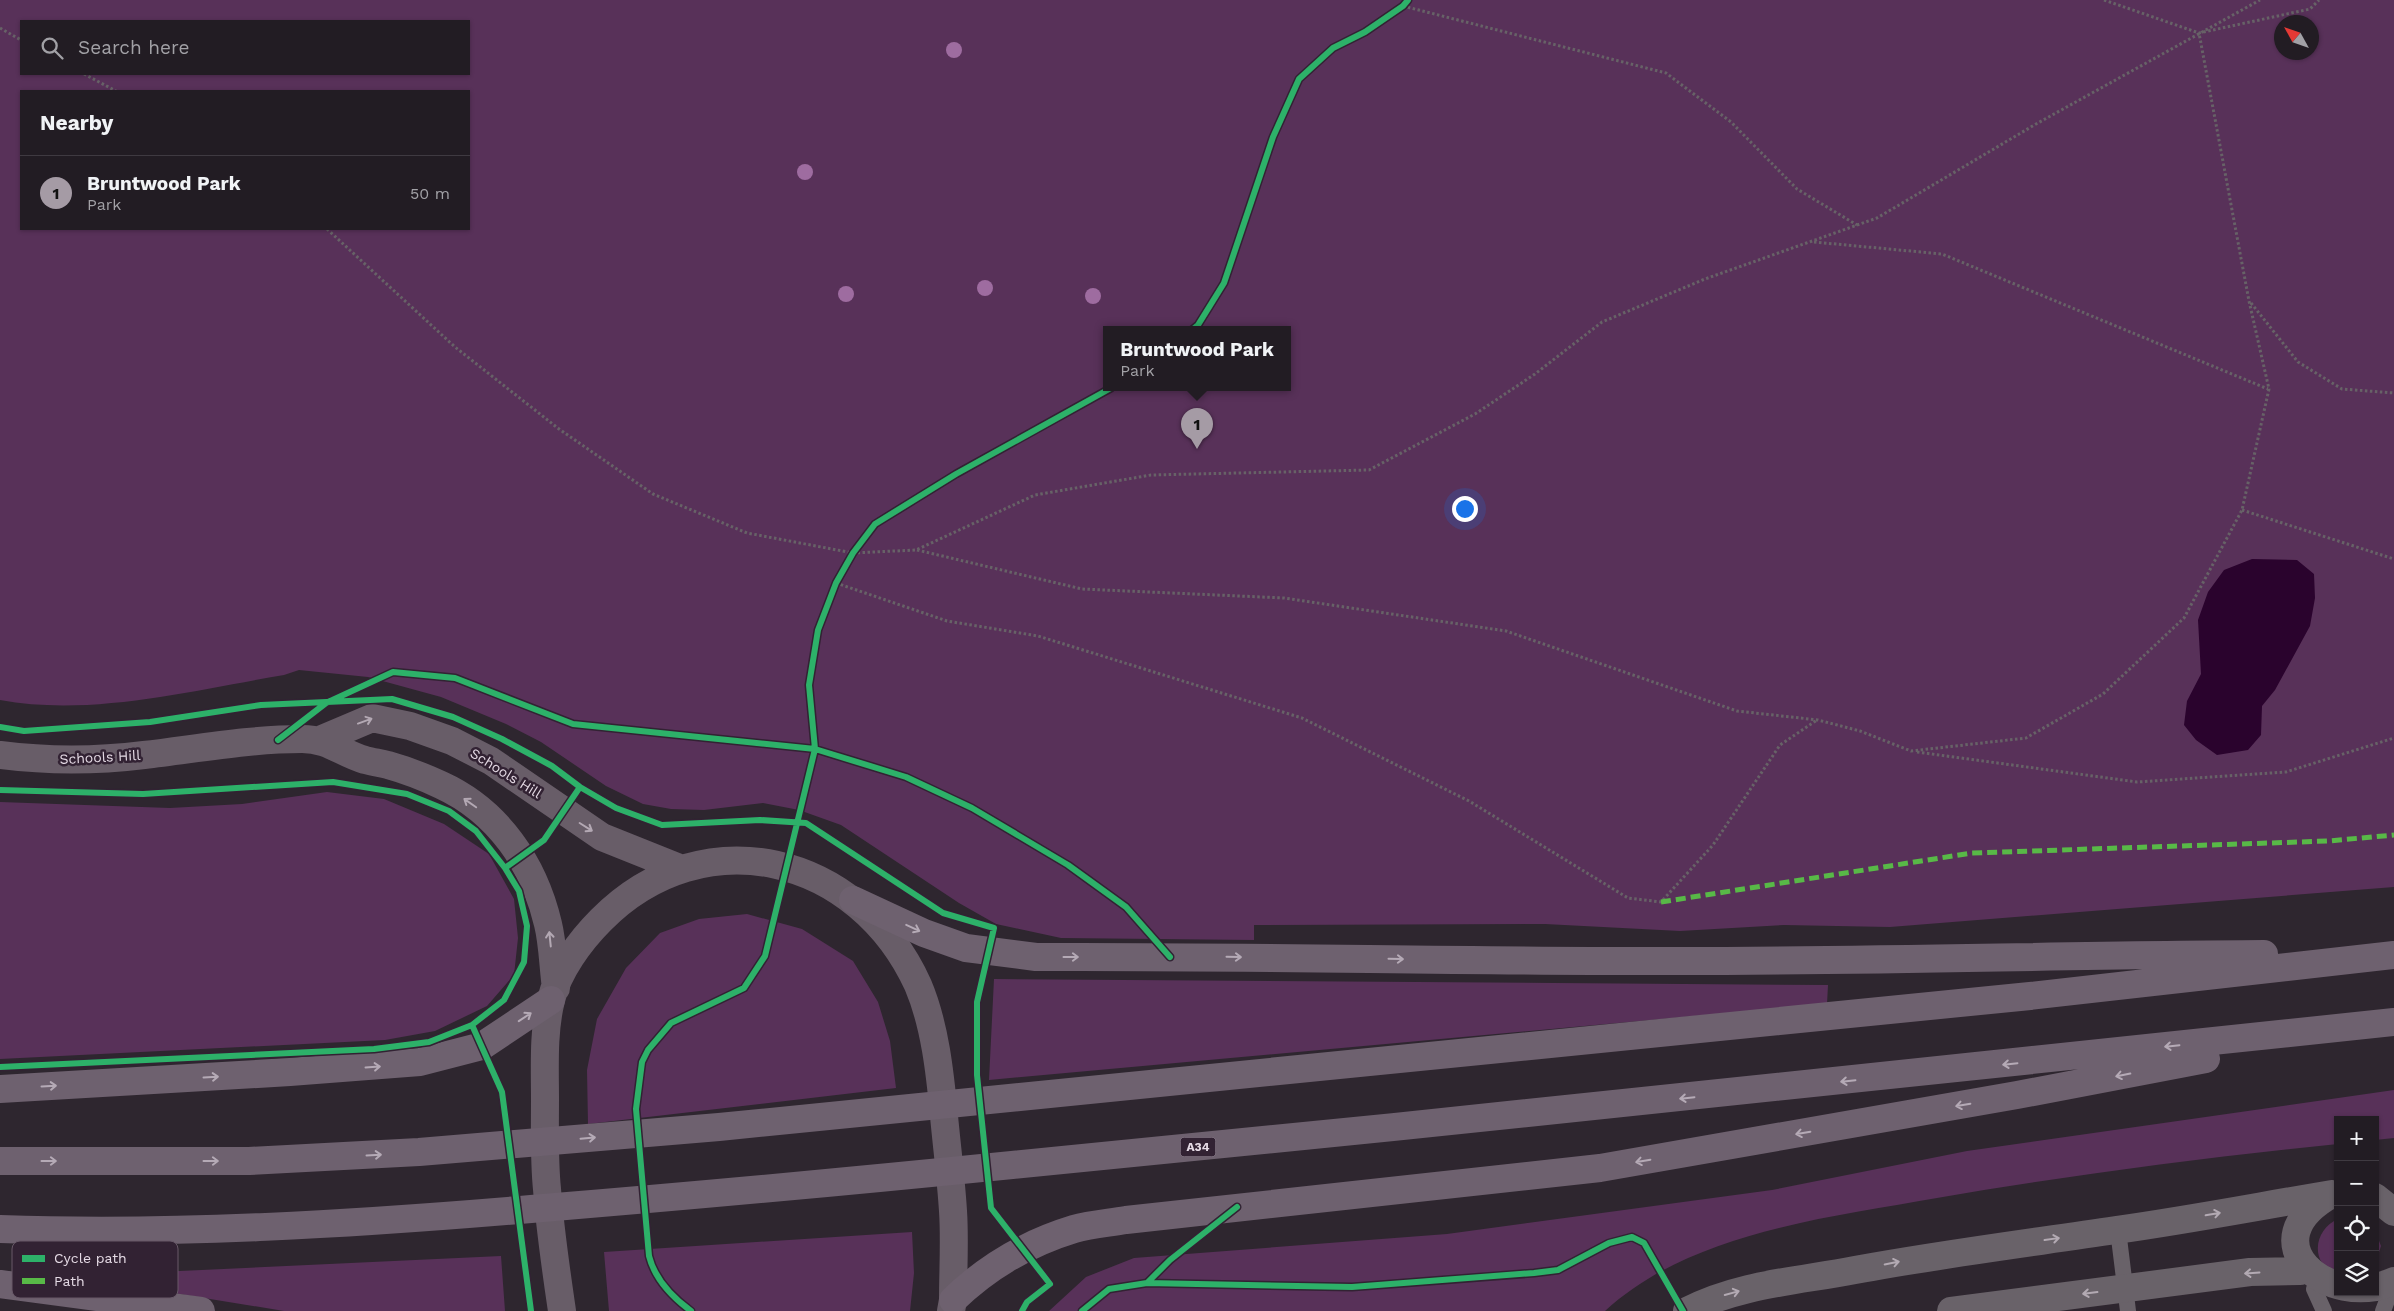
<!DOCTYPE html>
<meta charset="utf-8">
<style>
body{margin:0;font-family:"Work Sans",sans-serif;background:#2e2930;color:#f1f3f6}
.controls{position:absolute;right:15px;bottom:15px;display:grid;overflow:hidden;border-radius:0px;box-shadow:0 1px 4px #0004}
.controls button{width:45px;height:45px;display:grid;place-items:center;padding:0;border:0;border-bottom:1px solid #3f3a41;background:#221c23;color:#f1f3f6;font:25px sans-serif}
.compass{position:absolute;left:2274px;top:15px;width:45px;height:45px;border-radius:50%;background:#221c23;box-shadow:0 1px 4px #0004;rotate:310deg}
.you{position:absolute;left:1464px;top:508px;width:18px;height:18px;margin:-12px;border:4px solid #fff;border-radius:50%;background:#1a73e8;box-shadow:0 0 0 8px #1a73e833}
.badge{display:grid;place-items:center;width:32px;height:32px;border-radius:50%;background:#a59ba5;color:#111;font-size:16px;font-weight:700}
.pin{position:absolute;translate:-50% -41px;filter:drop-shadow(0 1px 2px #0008)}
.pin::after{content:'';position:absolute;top:26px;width:18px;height:15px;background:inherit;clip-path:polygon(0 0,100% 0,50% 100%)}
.popup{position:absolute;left:1103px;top:326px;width:188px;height:65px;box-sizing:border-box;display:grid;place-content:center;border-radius:0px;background:#221c23;filter:drop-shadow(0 1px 4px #0005);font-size:16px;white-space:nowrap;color:#a2a1a6}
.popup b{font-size:19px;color:#f1f3f6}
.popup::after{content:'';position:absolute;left:50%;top:100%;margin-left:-10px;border:10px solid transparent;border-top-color:#221c23}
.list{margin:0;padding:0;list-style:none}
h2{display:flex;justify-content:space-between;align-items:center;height:65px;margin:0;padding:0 20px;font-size:21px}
h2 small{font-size:16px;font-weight:400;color:#a2a1a6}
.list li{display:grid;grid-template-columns:32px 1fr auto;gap:15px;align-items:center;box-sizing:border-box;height:75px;padding:0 20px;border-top:1px solid #3f3a41}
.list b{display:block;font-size:19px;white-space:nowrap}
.list p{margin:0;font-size:16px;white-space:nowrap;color:#a2a1a6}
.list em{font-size:16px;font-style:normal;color:#a2a1a6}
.icon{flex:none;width:28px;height:28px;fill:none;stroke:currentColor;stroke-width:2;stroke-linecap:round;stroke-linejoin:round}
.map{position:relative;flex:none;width:2394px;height:1311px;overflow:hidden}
.search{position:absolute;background:#221c23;box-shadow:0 1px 4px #0004;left:20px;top:20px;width:450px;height:55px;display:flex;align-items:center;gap:12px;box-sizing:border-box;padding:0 18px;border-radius:0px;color:#a2a1a6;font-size:19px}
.panel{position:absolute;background:#221c23;box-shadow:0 1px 4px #0004;left:20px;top:90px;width:450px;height:140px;border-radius:0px}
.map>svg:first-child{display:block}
</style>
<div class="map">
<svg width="2394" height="1311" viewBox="0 0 2394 1311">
<rect width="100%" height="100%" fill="#2e262f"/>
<path fill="#583159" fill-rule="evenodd" d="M0,0H2394V887L1890,927L1784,925L1680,931L1545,924L1254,925V940L1061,938L996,924L959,903L841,825L799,810L763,803L704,810L671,809L643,804L606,786L541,742L506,724L441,697L368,677L299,670L284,675C194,690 91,717 0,700ZM21,21H469V74H21ZM2282,22H2312V52H2282ZM21,91H469V229H21ZM1107,330H1287V388H1107Z
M327,792L384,799L444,824L489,854L514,899L518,938L514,975L487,1006L435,1031L385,1040L0,1059V802L170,808L242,804Z
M747,914L802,929L853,961L878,1002L890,1041L896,1088L588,1124L587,1070L597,1019L626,968L660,933L699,919Z
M994,979L1828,985L1827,1004L989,1080Z
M2394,1090V1138L2375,1140V1120H2338V1144C2203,1158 2070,1175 1937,1198C1826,1218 1691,1232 1605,1311H1049L1086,1277L1134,1258L1447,1234L1772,1190L1967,1151Z
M2338,1219V1276C2333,1272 2326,1268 2322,1263C2312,1247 2321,1226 2338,1219Z
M2375,1230L2381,1246L2375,1265Z
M912,1232L914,1273L910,1311H609L604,1252Z
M501,1256L505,1311H284L155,1290L158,1272Z"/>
<path fill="#2a032d" d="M2252,559L2297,560L2314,574L2315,598L2310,626L2275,690L2262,706L2261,735L2248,750L2217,755L2196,740L2184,725L2187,701L2201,674L2198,620L2208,592L2224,570Z"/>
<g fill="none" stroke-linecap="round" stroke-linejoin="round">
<path stroke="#676267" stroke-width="3" stroke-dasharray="2.5 2.5" stroke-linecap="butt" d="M2104,0L2199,33L2310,9L2319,0
M1403,6L1666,73L1731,122L1797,189L1857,225
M0,28L21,40
M84,74L116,91
M327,229L455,347L559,429L653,494L747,533L853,553L916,550L1035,495L1151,475L1369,470L1475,414L1535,374L1602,322L1705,279L1877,218L2036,124L2260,0
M1814,242L1942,254L2268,389
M2251,303L2298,362L2342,389L2394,393
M2242,510L2394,559
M917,550L1082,589L1284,598L1506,631L1737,711L1818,720L1860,731L1911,751L2026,738L2103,694L2184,618L2242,510L2269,389L2249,301L2199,33
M836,583L947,621L1038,636L1302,718L1469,801L1628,898L1661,902L1713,845L1780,745L1817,720
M1917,752L2137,782L2286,772L2394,738"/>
<path stroke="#696269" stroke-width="16" d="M2118,1230L2128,1311
M2314,1289L2324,1311
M2383,1311L2394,1282"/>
<path stroke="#696269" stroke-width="28" d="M2332,1194C2247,1241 2327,1311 2394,1281
M2375,1197L2394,1212
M1687,1311C1739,1284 1798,1281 1855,1270C1942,1254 2029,1243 2116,1230C2188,1220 2260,1206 2332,1194
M1951,1311L2250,1272L2300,1271"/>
<path stroke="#685d68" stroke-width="28" d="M320,740L372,718L410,726L452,741L491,761L602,837L682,869
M0,755C47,761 96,761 144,755C196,749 249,739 302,739C329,739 341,753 365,760C373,762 380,763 388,765C406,770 424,777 441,785C498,811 534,864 548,924C553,944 553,967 556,988
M562,1311C556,1270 550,1230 547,1189C544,1160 545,1129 545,1100C545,1067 543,1032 551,1000C558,971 580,941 601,920C704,816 859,855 918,985C935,1025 940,1073 944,1116C947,1148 951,1179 953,1211C955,1240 953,1270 953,1300L951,1311"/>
<path stroke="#6e616f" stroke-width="28" d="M853,900L924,933L966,948L1036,957C1240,956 1443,961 1647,961C1852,962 2058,955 2264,954
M0,1089L290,1072L420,1062L482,1046L551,1000
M0,1161H249L419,1152L719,1127L2030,996L2394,955
M0,1229C179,1235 353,1224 531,1209C691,1196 852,1181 1012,1165C1473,1120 1934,1072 2394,1022
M0,1284L201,1311
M953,1300C987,1267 1028,1243 1074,1229C1091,1224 1109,1223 1126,1220L1600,1168L2017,1095L2206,1059"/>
<path stroke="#58b947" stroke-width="5" stroke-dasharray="10 5" stroke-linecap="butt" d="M1661,902L1972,853L2328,841L2394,835"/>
<defs>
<path id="cycleway" d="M1192,330L1198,325L1224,283L1273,137L1299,79L1333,48L1365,32L1403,6L1408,0
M0,727L24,731L150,722L261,705L392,699L453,717L502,739L552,766L580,787L616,808L662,825L760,820L806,823L943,913L994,928L977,1002V1075L991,1208L1050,1284L1027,1302L1022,1311
M278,740L326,703L393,672L455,678L573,724L815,749L906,777L972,808L1068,865L1126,907L1170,957
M0,790L143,794L333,782L407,794L449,811L476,831L505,868L519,891L527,926L524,962L504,1000L472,1025L429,1042L374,1049L0,1067
M505,868L544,840L580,787
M472,1025L502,1092L531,1311
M1147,1283L1170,1260L1237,1207
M691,1311C672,1297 655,1280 649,1256L636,1109L642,1062L648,1050L671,1023L744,988L765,956L815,749L809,685L818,630L836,583L853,553L875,524L956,474L1111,388
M1082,1311L1109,1289L1147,1283L1352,1287L1534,1273L1558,1270L1609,1243L1632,1237L1644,1243L1683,1311"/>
</defs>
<use href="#cycleway" stroke="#322233" stroke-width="9"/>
<use href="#cycleway" stroke="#2db169" stroke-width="6"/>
</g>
<g fill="#9e6ca0">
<circle cx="954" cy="50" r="8"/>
<circle cx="805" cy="172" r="8"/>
<circle cx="985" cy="288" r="8"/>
<circle cx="846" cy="294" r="8"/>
<circle cx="1093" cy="296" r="8"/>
</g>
<defs><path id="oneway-shaft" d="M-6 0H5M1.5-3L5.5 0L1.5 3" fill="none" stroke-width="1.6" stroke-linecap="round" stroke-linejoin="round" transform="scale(1.25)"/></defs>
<g stroke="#b3a8b3">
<use href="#oneway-shaft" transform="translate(365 721) rotate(-20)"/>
<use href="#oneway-shaft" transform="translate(470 803) rotate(-145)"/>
<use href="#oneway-shaft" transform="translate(586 827) rotate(32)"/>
<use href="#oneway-shaft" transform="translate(550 939) rotate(-96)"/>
</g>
<g stroke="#b5aab6">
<use href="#oneway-shaft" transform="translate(913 928) rotate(25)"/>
<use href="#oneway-shaft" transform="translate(1071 957)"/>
<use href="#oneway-shaft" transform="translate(1234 957) rotate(1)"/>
<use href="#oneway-shaft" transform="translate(1396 959) rotate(1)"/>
<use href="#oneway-shaft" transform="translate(525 1017) rotate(-34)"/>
<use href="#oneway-shaft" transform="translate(2172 1046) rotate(174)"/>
<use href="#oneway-shaft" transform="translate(2010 1064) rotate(174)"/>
<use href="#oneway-shaft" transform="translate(373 1067) rotate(-4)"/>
<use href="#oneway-shaft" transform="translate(2123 1075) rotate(169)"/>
<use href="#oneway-shaft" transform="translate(211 1077) rotate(-3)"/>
<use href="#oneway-shaft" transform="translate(1848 1081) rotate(174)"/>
<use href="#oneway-shaft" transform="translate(49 1086) rotate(-3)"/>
<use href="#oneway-shaft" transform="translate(1687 1098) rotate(174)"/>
<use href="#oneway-shaft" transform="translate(1963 1105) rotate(170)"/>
<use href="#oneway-shaft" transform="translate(1803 1133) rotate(170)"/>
<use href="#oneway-shaft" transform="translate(588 1138) rotate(-5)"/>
<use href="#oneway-shaft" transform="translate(374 1155) rotate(-3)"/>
<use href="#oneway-shaft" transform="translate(49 1161)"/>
<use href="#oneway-shaft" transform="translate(211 1161)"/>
<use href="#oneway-shaft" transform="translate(1643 1161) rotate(170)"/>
</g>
<g stroke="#b3aab3">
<use href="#oneway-shaft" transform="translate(2213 1214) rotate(-10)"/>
<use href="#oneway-shaft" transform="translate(2052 1239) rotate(-8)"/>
<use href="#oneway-shaft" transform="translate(1892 1263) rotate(-11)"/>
<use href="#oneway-shaft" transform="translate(2252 1273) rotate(176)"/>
<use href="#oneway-shaft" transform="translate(1732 1293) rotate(-15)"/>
<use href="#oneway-shaft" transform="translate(2090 1293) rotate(173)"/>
</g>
<g text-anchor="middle" stroke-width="5" stroke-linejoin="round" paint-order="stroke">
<rect fill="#322233" stroke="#afa3b0" stroke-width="1" x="1180.5" y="1137.5" width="35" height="19" rx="4"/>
<g font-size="12" font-weight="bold" fill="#e5dae5">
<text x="1198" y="1151">A34</text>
</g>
<g font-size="14" fill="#e5dae5" stroke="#322233">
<text transform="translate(100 757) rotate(-3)" y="5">Schools Hill</text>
<text transform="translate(506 773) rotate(32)" y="5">Schools Hill</text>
</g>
</g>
<rect x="12" y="1241" width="166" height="57" rx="8" fill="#322233" stroke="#685968" stroke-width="1"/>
<rect x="22" y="1255" width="23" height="7" fill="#2db169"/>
<rect x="22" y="1278" width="23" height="6" fill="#58b947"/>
<g font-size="14" fill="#e5dae5">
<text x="54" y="1263">Cycle path</text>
<text x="54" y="1286">Path</text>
</g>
</svg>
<div class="controls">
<button>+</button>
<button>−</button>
<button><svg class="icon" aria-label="locate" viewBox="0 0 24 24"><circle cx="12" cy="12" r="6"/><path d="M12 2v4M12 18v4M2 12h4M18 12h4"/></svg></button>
<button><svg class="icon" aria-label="layers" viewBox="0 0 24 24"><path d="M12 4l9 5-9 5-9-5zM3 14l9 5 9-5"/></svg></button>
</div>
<svg class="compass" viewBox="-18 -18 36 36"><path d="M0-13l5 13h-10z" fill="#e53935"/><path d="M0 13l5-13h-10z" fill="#a2a1a6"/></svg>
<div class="you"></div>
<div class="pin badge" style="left:1197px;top:449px">1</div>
<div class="popup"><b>Bruntwood Park</b>Park</div>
<div class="search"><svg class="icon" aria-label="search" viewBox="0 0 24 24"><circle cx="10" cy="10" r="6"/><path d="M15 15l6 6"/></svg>Search here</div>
<section class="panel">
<h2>Nearby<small></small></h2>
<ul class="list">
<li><span class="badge">1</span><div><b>Bruntwood Park</b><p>Park</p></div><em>50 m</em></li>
</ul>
</section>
</div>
